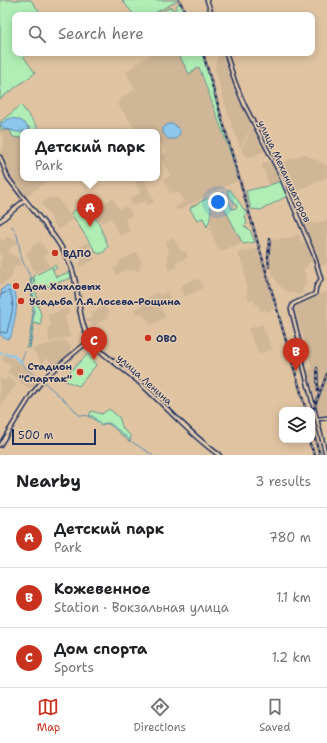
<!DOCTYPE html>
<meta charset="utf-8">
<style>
body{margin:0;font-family:"Shantell Sans",sans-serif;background:#f2f2f2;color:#202124}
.controls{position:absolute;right:12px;bottom:12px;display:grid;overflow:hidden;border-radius:8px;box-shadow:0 2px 10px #0003}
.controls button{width:36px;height:36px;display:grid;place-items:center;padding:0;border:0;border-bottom:1px solid #e0e0e0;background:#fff;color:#202124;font:20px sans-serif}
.scale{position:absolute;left:12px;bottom:10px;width:84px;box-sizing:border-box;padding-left:4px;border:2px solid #1b2f5e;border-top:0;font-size:11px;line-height:14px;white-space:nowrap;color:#1b2f5e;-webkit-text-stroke:3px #e7ccae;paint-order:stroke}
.you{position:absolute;left:218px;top:202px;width:14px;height:14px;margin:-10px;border:3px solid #fff;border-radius:50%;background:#1a73e8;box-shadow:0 0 0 6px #1a73e833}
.badge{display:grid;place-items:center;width:26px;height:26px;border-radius:50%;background:#c8321e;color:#fff;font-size:13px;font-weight:700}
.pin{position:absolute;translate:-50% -33px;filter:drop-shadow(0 1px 2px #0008)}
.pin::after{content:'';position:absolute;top:21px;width:14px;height:12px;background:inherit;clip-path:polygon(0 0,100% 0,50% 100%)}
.popup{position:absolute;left:20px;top:129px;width:140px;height:52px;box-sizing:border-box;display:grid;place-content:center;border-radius:8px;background:#fff;filter:drop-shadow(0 1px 3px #0005);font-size:13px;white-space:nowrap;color:#757577}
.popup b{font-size:15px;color:#202124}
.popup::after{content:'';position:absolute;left:50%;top:100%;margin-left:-8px;border:8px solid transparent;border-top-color:#fff}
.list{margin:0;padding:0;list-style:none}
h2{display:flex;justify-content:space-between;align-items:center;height:52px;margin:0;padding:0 16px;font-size:17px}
h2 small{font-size:13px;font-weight:400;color:#757577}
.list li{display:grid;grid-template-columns:26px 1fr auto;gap:12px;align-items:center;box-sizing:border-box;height:60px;padding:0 16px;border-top:1px solid #e0e0e0}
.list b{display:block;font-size:15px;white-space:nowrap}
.list p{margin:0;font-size:13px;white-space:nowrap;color:#757577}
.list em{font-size:13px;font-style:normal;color:#757577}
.icon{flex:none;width:22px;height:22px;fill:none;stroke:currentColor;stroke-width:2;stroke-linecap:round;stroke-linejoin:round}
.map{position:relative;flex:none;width:327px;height:455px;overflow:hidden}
.search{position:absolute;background:#fff;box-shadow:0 2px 10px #0003;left:12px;right:12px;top:12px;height:44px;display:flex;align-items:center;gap:10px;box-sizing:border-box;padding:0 14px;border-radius:8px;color:#757577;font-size:15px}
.sheet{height:232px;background:#fff}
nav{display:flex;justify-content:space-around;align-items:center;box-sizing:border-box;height:56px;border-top:1px solid #e0e0e0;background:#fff;font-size:11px;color:#757577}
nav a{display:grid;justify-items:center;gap:2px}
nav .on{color:#c8321e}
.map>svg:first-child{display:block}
</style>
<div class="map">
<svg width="327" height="455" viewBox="0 0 327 455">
<rect width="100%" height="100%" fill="#e0c4a2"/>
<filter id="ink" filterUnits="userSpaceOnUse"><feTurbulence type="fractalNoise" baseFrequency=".025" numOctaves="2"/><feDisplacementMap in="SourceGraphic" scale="8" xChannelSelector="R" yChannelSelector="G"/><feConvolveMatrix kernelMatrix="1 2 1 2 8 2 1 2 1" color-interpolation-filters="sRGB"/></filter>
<g filter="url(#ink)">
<path fill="#cfb697" d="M152,53H178L189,73L198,67L238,178L237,181L177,211L175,207L184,202L179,193L174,192L170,194L164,179L170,176L161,157L167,152L157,137V132H146L144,129L138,132L118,105L122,98L135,89L126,72Z
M218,53H223L234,86L254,123L240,147L229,118L216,72H214Z
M254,124L267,150L250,157L244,155L241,148Z
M0,130H10L13,137L21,138L23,137V178H51L26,197L9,175L0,153L4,147V138L0,132Z
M304,154L327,165V177L292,194L279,164Z
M272,161L280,181L269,185L262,166L263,163Z
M144,178L154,202L147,205L145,201L133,206L129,199L140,193L135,182Z
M50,197L53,199L56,197L73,219L58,230L51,219L52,218L41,204Z
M112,198L119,209L125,206L126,209L129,208L132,215L125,219L130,232L121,236L119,234L111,218L102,223L97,218L103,212L100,207Z
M219,198L242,242L222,251L218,249L209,227L211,226L212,208L216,205L214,201Z
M310,220L313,224L327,220V264L321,266L317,256V253H315L302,223Z
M299,234L302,242H305L313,261L308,263L307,267L304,268L307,282L305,283L306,286L302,288L304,293L298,295L284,290L278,284L272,274L269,259L271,241L284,238L287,239Z
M6,237L16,239L17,244L11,247L8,253L18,257L20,265L19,266L15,265L10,280L1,285L0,284V261L3,257L0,256V240L1,239L5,241Z
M173,237L178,247L182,252L186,251L188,257L175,263L177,267L170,270L167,265L168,259L167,256L169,254L166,241Z
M40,241L48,253L44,256L50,266L35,273L26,253L32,250L30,247Z
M88,242L95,260L80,267L79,263L82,262L78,254L80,252L77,248Z
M257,248L260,261H262L266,273L274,309L266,312L265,310L261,311L253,300L249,301L247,294L244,268L238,253Z
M137,252L142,264L139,266L141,269L137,272L135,269L129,272L126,269L117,275L113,269L119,265V261Z
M200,279L203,288L185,297L180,286L190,281Z
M327,291V414L323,415L319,413L316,404L327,378L321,379L318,394L315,396L307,370L312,368L294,305Z
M158,292L160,295L167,292L171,300L162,305L161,309L166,317L151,325L142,313L136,314L134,309L142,306L141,302Z
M103,307H106L109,313L107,314L109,317L93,326L89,322L84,321L92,318L91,314Z
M68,308L69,315L65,316L70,337L49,342L48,329L49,327L51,326L48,315Z
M262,324L272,349L259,354L248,329Z
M64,340L72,347L69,349L72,353L55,367L47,358L42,363L32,349Z
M5,354L22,364L28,371L34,376L40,383L37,387L34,385L29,389L9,373L7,372L11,366L2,359Z
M8,377L17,384L0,406V378L5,381Z"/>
<path fill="#b0eeb5" stroke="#668e8a" d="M0,0H31L42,15H15V53H28L24,57L35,73L0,99Z
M122,0H179L151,15H134Z
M180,2L186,15H156L171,7L173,10L177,8L176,6Z
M178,53H202L239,179H238L231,155L199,67L189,74Z
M21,105L41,132H29L30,128C19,118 14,116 0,124L5,130L10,129L14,131L23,132V137L21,138L13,137L10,130H1L0,122Z
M281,181L287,196L261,210L251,209L246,191L267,186Z
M230,189L247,214L245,216L247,223L244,226L250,230L255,242L243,244L219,198L218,196L224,192L232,209L236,208L237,206L230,197L227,191Z
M208,198L210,200C212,208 211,219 207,227L203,218L197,220L190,209L191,207Z
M84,204L98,222L108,246L104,252L99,254L96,252L71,213Z
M55,265L57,268L54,269L52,268L56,277L67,273L68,274L71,271V278L50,285L49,287L46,285L37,290L35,288L34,276Z
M31,277H32L33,278L38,303L37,304L41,314V325L34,323L30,348V340L28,348H26C32,335 35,297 32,286L33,294L32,299L30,278L31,280Z
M88,354L96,365L79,386L63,380L62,379Z
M109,409L119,417L123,429L131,436L130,442L110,425L106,423L101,426L93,418L89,417L91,411L102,414Z"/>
<path fill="#8dc8ec" stroke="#5f8bb3" d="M10,118C18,118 29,123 29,132H16L8,129L5,130L0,124Z
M168,124H174L180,130V133L176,139H168L163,133V128Z
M6,286C25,288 13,325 11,337L7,339L0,335V300L2,289Z"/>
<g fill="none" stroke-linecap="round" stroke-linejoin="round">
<path stroke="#496c97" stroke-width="1" d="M0,295L9,291C17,303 10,319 7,332L6,333L0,332"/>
<path stroke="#5f8bb3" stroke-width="1" d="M12,226L17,235L22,260L30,276
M29,347L34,313L33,295L31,278
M25,351L21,362L29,371L41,381
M44,382L72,407L79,415L88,416
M90,416H93L101,424L108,423L111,424L130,440
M132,442L153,455"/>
<path stroke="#8dc8ec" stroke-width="2.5" d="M0,353H2
M6,354L14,356L21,362"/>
<defs>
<path id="tertiary" d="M207,0L212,15
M226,53L235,82L244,104L278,170L314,255L321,279L316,287L315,294L293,304L291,309L298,336L303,365L326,455
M0,157L8,178L25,200
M318,419L327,418
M0,445L32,394L45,377L90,340"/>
<path id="secondary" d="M0,221L25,200C44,224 66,246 74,276C79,296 78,316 87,335C95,351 125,369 139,382C166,406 189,434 219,455"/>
</defs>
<use href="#tertiary" stroke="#1b2f5e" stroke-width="5.5"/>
<use href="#secondary" stroke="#1b2f5e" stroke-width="6"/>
<use href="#tertiary" stroke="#e7ccae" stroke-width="2.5"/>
<use href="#secondary" stroke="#e7ccae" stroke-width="3"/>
<defs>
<path id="rail" d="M179,0L187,15
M203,53L306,410
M269,267L268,257L270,239
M317,368L318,391
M312,418L314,408L327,374
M312,429L320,455
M308,440L315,455"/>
</defs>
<use href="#rail" stroke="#1b2f5e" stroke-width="2.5"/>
<use href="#rail" stroke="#e7ccae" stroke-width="1" stroke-dasharray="3" stroke-linecap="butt"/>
</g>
</g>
<g fill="#c8321e" stroke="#e7ccae" stroke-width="1.5">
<circle cx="55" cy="253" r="4"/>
<circle cx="16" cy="286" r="4"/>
<circle cx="21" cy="301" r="4"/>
<circle cx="148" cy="338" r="4"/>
<circle cx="80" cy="372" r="4"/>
</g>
<g text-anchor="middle" stroke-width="3" stroke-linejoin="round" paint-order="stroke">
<g font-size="10" fill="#1b2f5e" stroke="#e7ccae">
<text transform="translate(285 171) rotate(65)" y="4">улица Механизаторов</text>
<text transform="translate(145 379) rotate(42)" y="4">улица Ленина</text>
</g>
<g font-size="10" font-weight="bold" fill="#1b2f5e" stroke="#e7ccae" text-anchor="start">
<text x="63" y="257">ВДПО</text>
<text x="24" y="290">Дом Хохловых</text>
<text x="29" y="305">Усадьба Л.А.Лосева-Рощина</text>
<text x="156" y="342">ОВО</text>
<text x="72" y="370" text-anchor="end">Стадион<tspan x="72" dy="12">"Спартак"</tspan></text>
</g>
</g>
</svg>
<div class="controls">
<button><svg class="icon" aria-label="layers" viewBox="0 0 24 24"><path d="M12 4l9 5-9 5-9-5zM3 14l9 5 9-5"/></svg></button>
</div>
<div class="scale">500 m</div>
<div class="you"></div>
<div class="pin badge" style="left:90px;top:227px">A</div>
<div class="popup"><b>Детский парк</b>Park</div>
<div class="pin badge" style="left:296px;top:371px">B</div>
<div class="pin badge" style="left:94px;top:360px">C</div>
<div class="search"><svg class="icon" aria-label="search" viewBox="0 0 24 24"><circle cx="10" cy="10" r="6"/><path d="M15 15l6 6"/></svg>Search here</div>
</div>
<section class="sheet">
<h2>Nearby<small>3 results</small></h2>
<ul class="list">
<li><span class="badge">A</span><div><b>Детский парк</b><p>Park</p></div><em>780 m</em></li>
<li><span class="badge">B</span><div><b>Кожевенное</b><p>Station · Вокзальная улица</p></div><em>1.1 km</em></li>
<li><span class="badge">C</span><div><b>Дом спорта</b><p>Sports</p></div><em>1.2 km</em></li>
</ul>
</section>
<nav>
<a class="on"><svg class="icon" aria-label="map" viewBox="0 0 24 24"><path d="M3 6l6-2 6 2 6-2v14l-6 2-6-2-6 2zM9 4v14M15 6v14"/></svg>Map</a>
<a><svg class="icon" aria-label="directions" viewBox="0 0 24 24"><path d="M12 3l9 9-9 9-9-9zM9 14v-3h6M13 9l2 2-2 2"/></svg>Directions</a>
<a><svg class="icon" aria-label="saved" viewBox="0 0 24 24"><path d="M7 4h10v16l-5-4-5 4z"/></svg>Saved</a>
</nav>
